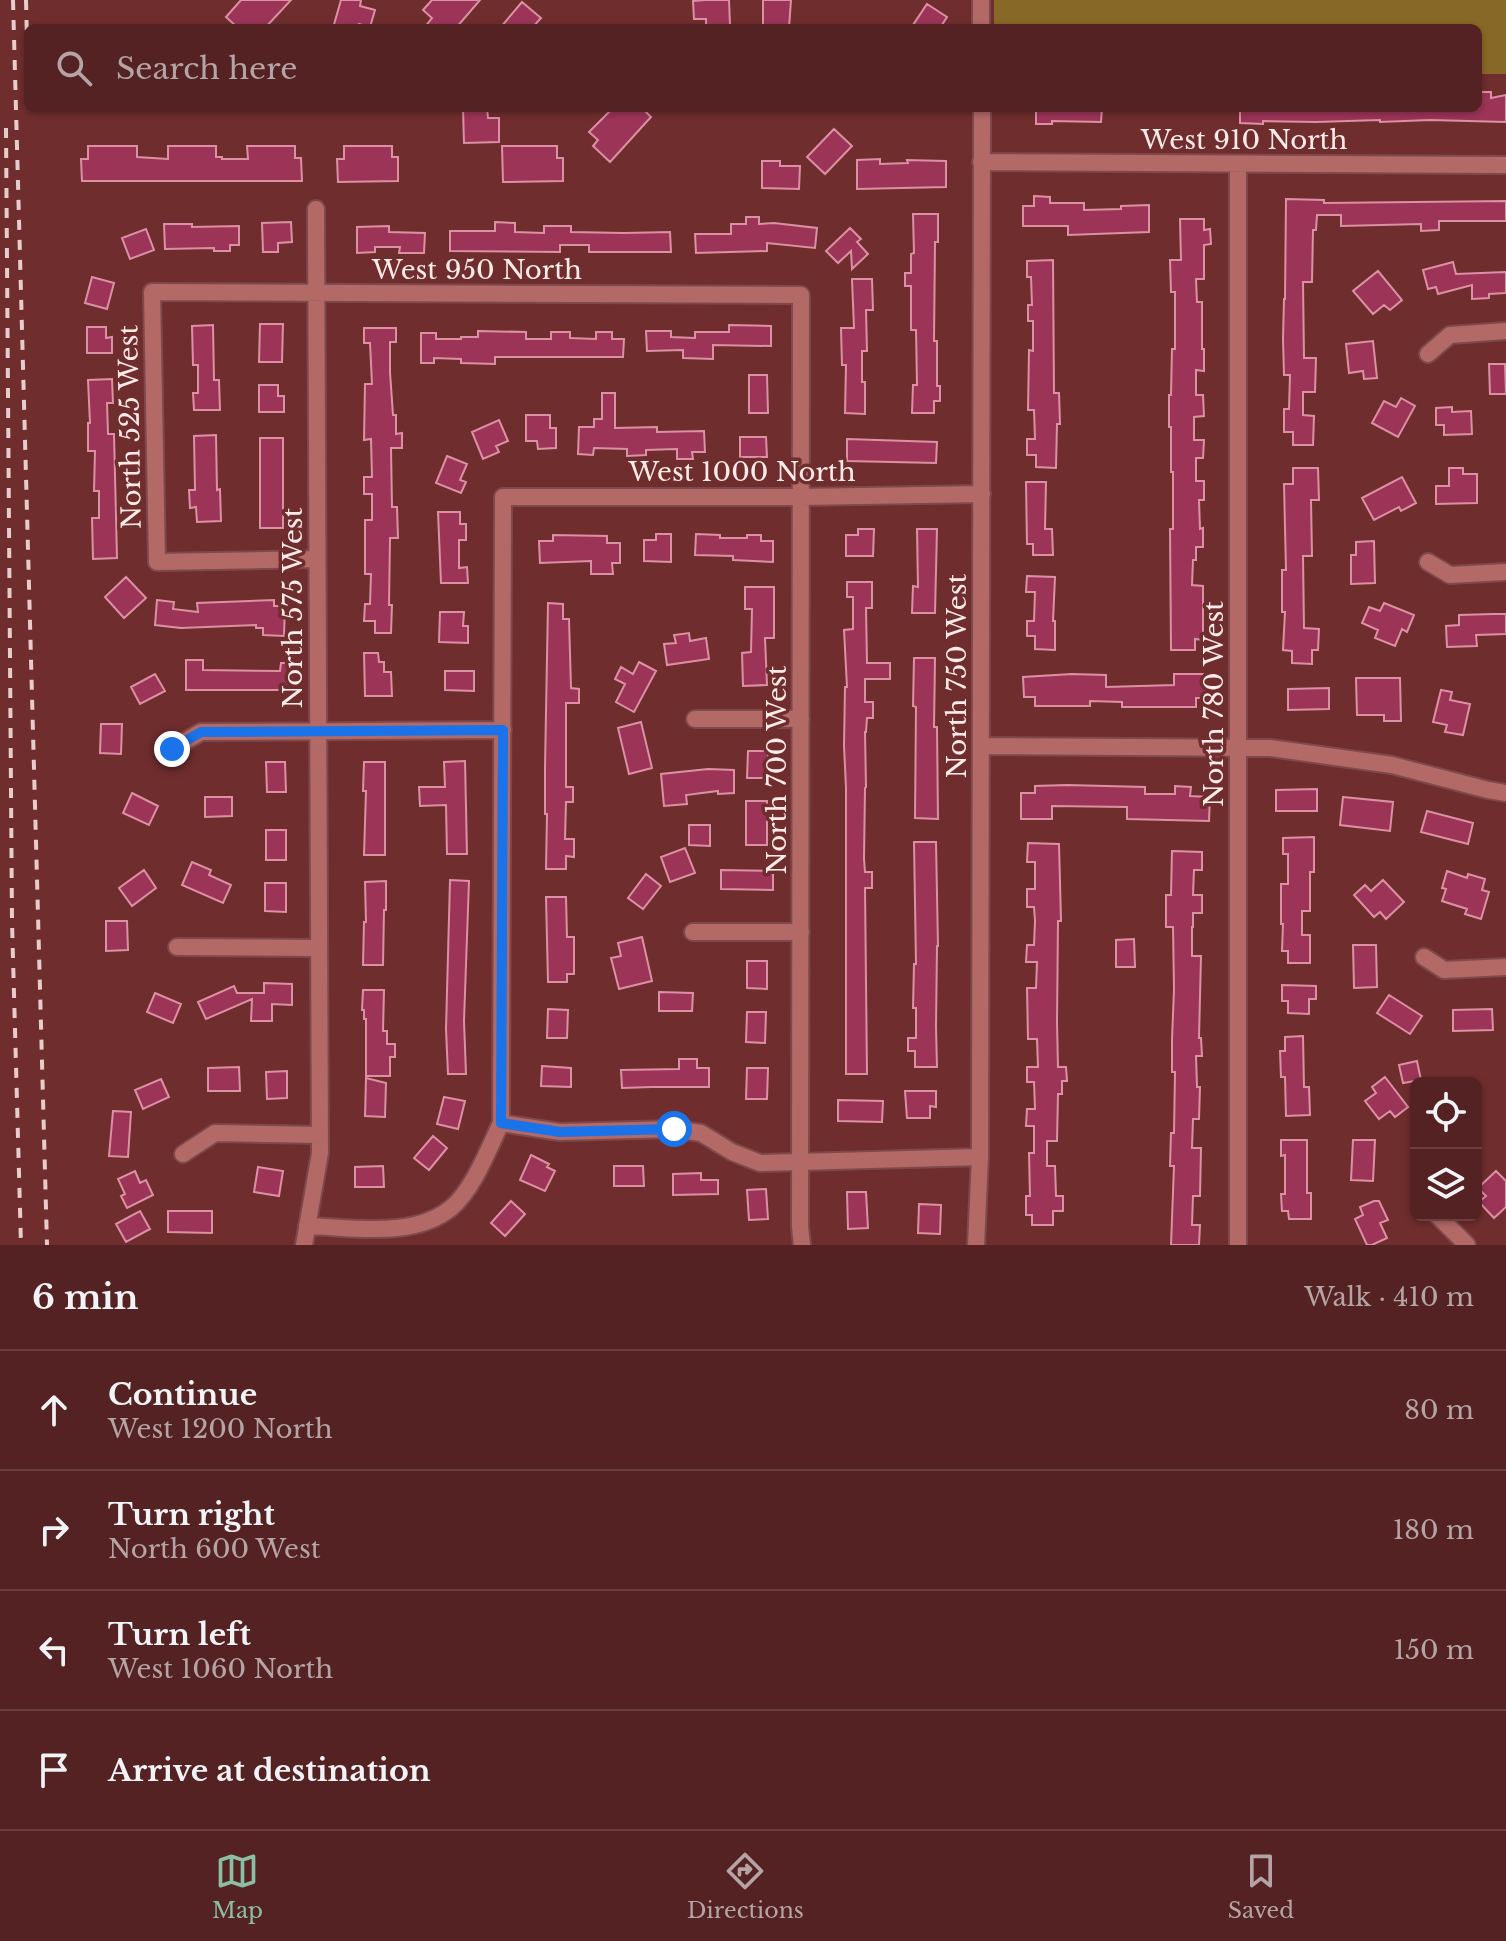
<!DOCTYPE html>
<meta charset="utf-8">
<style>
body{margin:0;font-family:"Libre Baskerville",serif;background:#5d2f2f;color:#f1f3f6}
.controls{position:absolute;right:24px;bottom:24px;display:grid;overflow:hidden;border-radius:12px;box-shadow:0 2px 6px #0004}
.controls button{width:72px;height:72px;display:grid;place-items:center;padding:0;border:0;border-bottom:2px solid #6a3f40;background:#542222;color:#f1f3f6;font:40px sans-serif}
.stop{position:absolute;width:24px;height:24px;margin:-18px;border:6px solid #1a73e8;border-radius:50%;background:#fff}
.stop.end{background:#1a73e8;border-color:#fff;box-shadow:0 2px 8px #0008}
.list{margin:0;padding:0;list-style:none}
h2{display:flex;justify-content:space-between;align-items:center;height:104px;margin:0;padding:0 32px;font-size:34px}
h2 small{font-size:26px;font-weight:400;color:#b5a4a5}
.list li{display:grid;grid-template-columns:52px 1fr auto;gap:24px;align-items:center;box-sizing:border-box;height:120px;padding:0 32px;border-top:2px solid #6a3f40}
.list b{display:block;font-size:30px;white-space:nowrap}
.list p{margin:0;font-size:26px;white-space:nowrap;color:#b5a4a5}
.list em{font-size:26px;font-style:normal;color:#b5a4a5}
.icon{flex:none;width:44px;height:44px;fill:none;stroke:currentColor;stroke-width:2;stroke-linecap:round;stroke-linejoin:round}
.map{position:relative;flex:none;width:1506px;height:1245px;overflow:hidden}
.search{position:absolute;background:#542222;box-shadow:0 2px 6px #0004;left:24px;right:24px;top:24px;height:88px;display:flex;align-items:center;gap:20px;box-sizing:border-box;padding:0 28px;border-radius:12px;color:#b5a4a5;font-size:30px}
.sheet{height:584px;background:#542222}
nav{display:flex;justify-content:space-around;align-items:center;box-sizing:border-box;height:112px;border-top:2px solid #6a3f40;background:#542222;font-size:22px;color:#b5a4a5}
nav a{display:grid;justify-items:center;gap:4px}
nav .on{color:#8abfa5}
.map>svg:first-child{display:block}
</style>
<div class="map">
<svg width="1506" height="1245" viewBox="0 0 1506 1245">
<rect width="100%" height="100%" fill="#702d2d"/>
<path fill="#886826" d="M994,0H1506V74H1478V28H994Z"/>
<path fill="#9c3458" stroke="#dc90a4" stroke-width="2" d="M241,0H291L265,28H238L226,17Z
M341,0H361L360,6L375,10L370,27L359,24L358,28H333Z
M432,0H480L456,28H424L432,18L423,10Z
M705,0H729L730,25L706,26V19H694L693,1Z
M763,0H791L789,28H763Z
M522,2L541,18L532,28H500Z
M927,4L947,17L940,28H911Z
M1478,92H1491V98L1506,95V122L1430,120L1380,122V120L1316,122L1263,121V124L1240,123V108H1478Z
M463,108H487L488,118H499V142L464,143Z
M613,108H642L651,117L610,162L593,146L598,140L589,132Z
M1036,108H1102L1101,122L1052,121V124H1036Z
M834,129L852,146L825,174L807,157Z
M88,146H137V157L168,159V146H216V157H222V159H248L247,146H295V158H301L302,181H82L81,159H88Z
M344,146H392V157H398V181L338,182L337,159H344Z
M502,146H557V158H563V181L503,182Z
M880,159V164L908,163L907,160L946,161V187L857,189V160Z
M762,161H780V166H800L799,189L762,188Z
M1034,196L1050,197V203H1084V210L1121,209V206L1149,205V232L1068,235V226H1023V206H1034Z
M1286,199L1324,200V203L1506,201V221H1439V230L1421,231V224L1341,226V215H1317L1316,230H1313L1312,282H1303L1304,358H1316L1315,392H1303V415L1314,416L1313,445H1293V432H1284V409H1289L1290,375H1284L1283,339L1284,299H1285Z
M913,214H938V242H935L934,341H937V386H940V401H934V413H912L913,385H917L916,330H911V286H905V273H911V254L914,253Z
M746,217H759V224L774,223L817,228L815,248L767,243V251L696,253L695,234H731V224H746Z
M1180,219H1204V230L1210,229L1211,244L1204,245V279H1196L1197,302H1202V349H1204V371L1196,370V395H1203L1204,416L1194,417V440H1204L1203,458H1196V481H1204V500H1199L1200,529L1203,528V547H1196V560H1193L1192,585L1203,586V640L1195,639V650H1171L1170,529H1173V472H1171V427H1169V395H1171L1172,349H1175V292H1171L1170,260H1181Z
M291,222L292,242L278,243V252H263L262,223Z
M495,222L515,223V232L544,233V226H571V232L624,233L670,232L671,252H589V245H560V252L450,251V231H495Z
M164,224H192V227L239,226V245H230V251H214V248L165,249Z
M389,226V232L425,233L424,253H399L400,247H375V252L357,253V227Z
M850,228L861,239L857,242L868,254L852,269L851,251L838,263L826,251Z
M146,229L154,250L130,259L122,238Z
M1053,260L1054,393H1059L1060,424H1057L1056,468L1036,467V455H1027V439H1035L1034,410H1028L1029,350L1033,351V321H1028V305H1032L1031,277H1027V261Z
M1453,262L1456,274L1506,272V293L1489,294V298L1472,299V285L1438,294L1436,287L1428,289L1423,270Z
M1378,271L1402,300L1390,310L1384,305L1373,314L1353,291Z
M92,277L114,283L107,309L85,303Z
M852,279H872L873,310H866L867,351H862V382H865V414L845,413L846,365H842L841,328H854Z
M260,324H283L282,362H259Z
M213,325L214,380H219L220,410H194L193,393H198V365H193L192,326Z
M729,325L771,326V346L713,345V359L683,358V350L647,351L646,331H671V337L695,338V332H729Z
M87,327H106V338L112,337V353H87Z
M364,328H396V342H390V372L393,415H396V434L402,433V448H391L392,507H397L398,538H390L389,605H392L391,633H375V621H364L365,604H370L371,574H365V520H372V494H364V477H372L371,439L364,440L365,384H372L370,343H364Z
M478,331L526,332V339H551V332H570V338L596,339V332H612V339H624L623,357H495V364L461,363V359L434,358V363H421V333H436V339H461V337H478Z
M1373,341L1377,378L1364,379L1363,371L1349,373L1346,344Z
M1489,364H1505L1506,394H1490Z
M749,375H767L768,413H749Z
M112,379L113,403H107L108,434H114L117,558L93,559L92,518H99V491H94L95,451H88V423H90L88,380Z
M259,385H278V396H284V412H259Z
M602,393H615V428L657,427V432L704,431L705,452H692L693,459H677V449L646,450V455L627,456V449L594,448L593,455L578,454L579,427H594V419H602Z
M1401,398L1415,406L1398,437L1372,423L1384,401L1396,407Z
M1452,407V412L1471,411L1472,434L1444,435V425H1436V408Z
M526,415H550V428H556V448L538,449L537,441H526Z
M499,420L508,441L496,446L499,452L483,459L472,432Z
M216,435L217,490L220,489L221,521L197,522L196,507L190,508L189,490H195L194,436Z
M740,437H766L767,457H740Z
M260,438H283V528H260Z
M847,439L937,442L936,463L847,461Z
M447,456L467,464L460,480L466,482L461,493L436,483Z
M1293,468H1318L1319,500H1311L1312,556H1303L1304,628L1319,629L1318,650H1312V664L1292,663V651L1283,650L1285,612H1282V570H1286L1284,484H1293Z
M1449,468H1463V474H1477V503L1436,504V486H1449Z
M1402,477L1416,503L1401,511L1399,507L1374,520L1362,498Z
M1026,482H1046L1045,529H1052L1053,555H1033V544H1027Z
M438,512H460V524H466V540H459V568L467,567L468,583H441Z
M858,529H874L873,556H846V535H858Z
M917,529H937L935,613H912L913,586L918,587Z
M656,534H671V562L644,561V540H656Z
M696,534L720,535V538H747V535H761V541H773V562L733,560V556L695,555Z
M553,535L607,536V543H620V563H612L613,574H591V561L540,563L539,541H553Z
M1374,541L1375,583L1351,584V555H1356V542Z
M1027,576L1055,577L1053,621H1055V650L1035,649V636H1027V621H1034L1035,592H1026Z
M126,577L146,598L124,618L105,597Z
M847,582H872V608H866L867,663H890V679H865V702H873V718H867L866,732H865L866,787L865,788L864,859L865,872H872V888H865L867,1074H846V788L844,746L845,687H847L844,630L853,629V597H847Z
M745,587H774V638H765L767,685L743,686L742,653L751,652L752,609H745Z
M157,600L174,602L173,609L198,612L197,603L274,600V606H285L284,636L263,635V628H256V625L181,628L155,625Z
M548,603L563,604V619H569L571,688L579,689V703H566V787H573V802H566L565,839H574V857L566,856V869H546L547,814H545V768Z
M1384,603L1414,615L1407,632L1402,629L1395,646L1375,638L1378,630L1362,623L1369,607L1380,611Z
M440,612H464L463,626H468V643L439,642Z
M1493,614H1506V634L1476,635L1477,646L1447,647L1446,626L1459,625V615Z
M689,633L690,641L706,638L709,659L667,665L664,644L676,643L674,635Z
M364,653H378L379,662H384V672H391L392,696H365Z
M914,658H935L934,727H937L938,819L915,818L916,707L913,706Z
M186,660H203V670L280,671L281,663H292V690H186Z
M639,662L656,671L634,712L616,702L625,684L615,679L621,667L633,674Z
M445,671H474V691L445,690Z
M155,674L165,691L140,704L131,687Z
M1072,674L1106,675V687L1174,685V674H1205V698H1196V707H1122V702L1090,701V706H1035V697H1024L1023,677Z
M1356,678H1400L1401,721H1384V715H1357Z
M1329,688V709L1288,710V689Z
M1441,690L1452,692L1450,700L1470,704L1463,735L1445,732L1447,725L1433,722Z
M641,722L652,768L629,774L618,728Z
M101,724H122L121,754L100,753Z
M748,751H768V778H747Z
M465,761L467,854H447L446,805L420,806L419,787H445L444,762Z
M266,762H285L286,792H267Z
M364,762H385V855H364L366,791H363Z
M708,769L734,770V793L718,794V791L686,795L687,804L664,806L661,774Z
M1067,785L1145,787V794H1175V786L1191,787L1190,796L1210,797L1209,821L1127,819V807L1052,806V819H1021V793H1035V786Z
M1317,789V811H1276V790Z
M132,793L158,806L149,825L123,813Z
M205,797H232V816L205,817Z
M1343,797L1393,802L1390,831L1340,825Z
M746,801H767V845H746Z
M1427,811L1473,823L1468,844L1421,832Z
M689,825H710V846L689,845Z
M266,830H286V860H266Z
M1314,837V872H1310V911H1302V935H1310V963H1288V951H1282L1283,924H1281V884H1288V854H1283V838Z
M914,842H936L938,946H937L936,1027L937,1067H915V1051H908V1038H916V1008H913L914,964H916Z
M1028,843L1059,844L1061,921H1058L1057,1022L1058,1067H1066L1067,1081H1062V1094H1058L1057,1141H1047V1166H1055L1056,1196H1063V1211H1053V1225H1032V1215H1026V1196H1030L1029,1153H1034V1126H1026L1027,1109H1035L1034,1082H1027V1067H1038L1037,1039H1028L1027,988H1036L1037,962H1026L1027,945H1034L1035,921L1034,907H1027V889H1035V862H1027Z
M685,848L695,873L670,882L661,857Z
M1172,851L1202,852V870H1194L1193,895H1202V913H1193V927H1192V956H1201L1199,1038H1201L1202,1056H1196L1197,1087H1200L1199,1119H1193L1192,1148H1201L1200,1196H1193L1192,1225H1200L1199,1245H1171L1174,1166H1170L1171,1133H1174L1175,1072H1172V1039L1174,989L1173,927H1166V895H1171Z
M192,862L211,870L209,875L231,885L223,903L182,885Z
M144,870L156,888L132,906L119,888Z
M721,870L773,871V890L721,889Z
M1447,871L1467,878L1468,874L1485,879L1482,890L1489,892L1481,919L1465,914L1467,909L1442,901L1446,889L1442,888Z
M646,874L661,886L643,909L628,898Z
M450,880L469,881L464,1021L466,1074H448L446,1029Z
M1383,880L1404,902L1386,919L1380,912L1374,917L1354,895L1365,885L1371,891Z
M386,881V910H384L383,965H363L364,922H366L365,882Z
M265,883H286V912L265,911Z
M546,897H566L567,937H574V974H567V982H548Z
M106,921H127L128,950L106,951Z
M642,937L652,981L619,989L611,958L621,956L618,943Z
M1134,939L1135,967H1116V940Z
M1353,945H1376L1377,987L1354,988Z
M747,961H767V989L747,988Z
M264,983L292,984V1005L272,1004V1021H251L252,999L206,1019L198,1002L234,986L237,993H264Z
M1282,985L1316,986V999H1309V1014L1288,1013V1001H1282Z
M363,990H384L383,1031H387V1044H395V1057H390V1076H366V1019H364V1010H362Z
M659,992L693,993L692,1011H659Z
M155,993L181,1004L173,1023L147,1012Z
M1389,995L1422,1016L1410,1034L1377,1013Z
M548,1009L568,1010L567,1038H547Z
M1492,1009L1493,1030L1453,1031V1010Z
M747,1012H766L765,1043L746,1042Z
M1303,1036L1304,1087H1309L1310,1115L1286,1116L1285,1077H1281L1280,1051H1285V1037Z
M679,1059H697V1068H709V1087H652L622,1088L621,1070L679,1069Z
M1417,1061L1421,1080L1403,1083L1399,1065Z
M542,1066L571,1068V1087L541,1086Z
M239,1067L240,1091H208V1068Z
M747,1068H768L767,1099H746Z
M287,1071V1098L267,1099L266,1072Z
M1385,1077L1408,1107L1395,1117L1390,1111L1379,1119L1365,1101L1376,1093L1372,1087Z
M366,1078L386,1083L385,1117L365,1116Z
M161,1079L169,1097L143,1109L135,1090Z
M905,1091H936V1107L930,1106V1118H907Z
M444,1097L465,1101L458,1129L437,1124Z
M838,1100L883,1101L882,1122L838,1121Z
M113,1111L131,1112L128,1157L109,1156Z
M433,1136L447,1148L429,1170L414,1158Z
M1281,1140H1307V1193H1311V1219H1289L1288,1211H1282L1281,1194H1285V1155L1281,1156Z
M1353,1140H1375L1373,1181L1351,1180Z
M531,1155L549,1164L547,1167L555,1171L545,1191L520,1180Z
M383,1166L384,1187H355V1167Z
M614,1166H643L644,1186H614Z
M258,1167L283,1171L279,1196L254,1192Z
M135,1171L140,1183L146,1180L153,1195L127,1208L121,1196L125,1194L118,1179Z
M1496,1171L1506,1181V1207L1494,1218L1479,1202L1486,1196L1478,1188Z
M701,1173V1180H718V1194L673,1195V1174Z
M766,1189L768,1219L749,1220L747,1190Z
M847,1192H866L868,1228L848,1229Z
M511,1201L525,1214L505,1236L491,1223Z
M1374,1201H1379L1388,1220L1380,1223L1387,1238L1372,1245H1367L1355,1219L1363,1215L1360,1207Z
M919,1204L941,1205L940,1234L918,1233Z
M140,1211L150,1229L126,1242L116,1224Z
M168,1211H212V1233L168,1232Z"/>
<g fill="none" stroke-linecap="round" stroke-linejoin="round">
<defs>
<path id="street" d="M981,0V28
M981,162L1506,165
M1238,164V1245
M1428,354L1450,335L1506,331
M317,559L157,562L152,292L801,295L800,1227L802,1245
M1428,562L1450,575L1506,572
M695,719H801
M981,746L1270,748L1392,765L1488,790L1506,793
M172,749L201,732L503,730
M693,932H801
M177,947L319,948
M1424,957L1444,970L1506,967
M501,1123L560,1132L674,1129L701,1133L732,1152L760,1163L980,1157
M183,1154L215,1133L320,1135
M1437,1215L1467,1245
M307,1226C352,1227 413,1239 451,1208C473,1190 489,1148 501,1123L503,497H801L982,494
M304,1245L320,1153L316,209
M976,1245L980,1157L982,108"/>
</defs>
<use href="#street" stroke="#7e494c" stroke-width="20"/>
<use href="#street" stroke="#b36966" stroke-width="16"/>
<path stroke="#e6cccb" stroke-width="4" stroke-dasharray="10 10" stroke-linecap="butt" d="M13,0L47,1245
M26,0L28,84
M6,128L12,922L21,1245"/>
</g>
<g fill="none" stroke-linecap="round" stroke-linejoin="round">
<path stroke="#1a73e8" stroke-width="10" d="M172,749L201,732L503,730L501,1123L560,1132L674,1129"/>
</g>
<g text-anchor="middle" stroke-width="7" stroke-linejoin="round" paint-order="stroke">
<g font-size="26" fill="#fdebea" stroke="#702d2d">
<text x="1244" y="149">West 910 North</text>
<text x="477" y="279">West 950 North</text>
<text transform="translate(130 427) rotate(-91)" y="9">North 525 West</text>
<text x="742" y="481">West 1000 North</text>
<text transform="translate(293 608) rotate(-90)" y="9">North 575 West</text>
<text transform="translate(957 676) rotate(-90)" y="9">North 750 West</text>
<text transform="translate(1214 704) rotate(-90)" y="9">North 780 West</text>
<text transform="translate(777 770) rotate(-90)" y="9">North 700 West</text>
</g>
</g>
</svg>
<div class="controls">
<button><svg class="icon" aria-label="locate" viewBox="0 0 24 24"><circle cx="12" cy="12" r="6"/><path d="M12 2v4M12 18v4M2 12h4M18 12h4"/></svg></button>
<button><svg class="icon" aria-label="layers" viewBox="0 0 24 24"><path d="M12 4l9 5-9 5-9-5zM3 14l9 5 9-5"/></svg></button>
</div>
<div class="stop" style="left:674px;top:1129px"></div>
<div class="stop end" style="left:172px;top:749px"></div>
<div class="search"><svg class="icon" aria-label="search" viewBox="0 0 24 24"><circle cx="10" cy="10" r="6"/><path d="M15 15l6 6"/></svg>Search here</div>
</div>
<section class="sheet">
<h2>6 min<small>Walk · 410 m</small></h2>
<ul class="list">
<li><svg class="icon" aria-label="ahead" viewBox="0 0 24 24"><path d="M12 20V5M6 11l6-6 6 6"/></svg><div><b>Continue</b><p>West 1200 North</p></div><em>80 m</em></li>
<li><svg class="icon" aria-label="right" viewBox="0 0 24 24"><path d="M7 20v-9h11M14 6l5 5-5 5"/></svg><div><b>Turn right</b><p>North 600 West</p></div><em>180 m</em></li>
<li><svg class="icon" aria-label="left" viewBox="0 0 24 24"><path d="M17 20v-9H6M10 6l-5 5 5 5"/></svg><div><b>Turn left</b><p>West 1060 North</p></div><em>150 m</em></li>
<li><svg class="icon" aria-label="arrive" viewBox="0 0 24 24"><path d="M6 21V4h12l-3 4 3 4H6"/></svg><div><b>Arrive at destination</b></div></li>
</ul>
</section>
<nav>
<a class="on"><svg class="icon" aria-label="map" viewBox="0 0 24 24"><path d="M3 6l6-2 6 2 6-2v14l-6 2-6-2-6 2zM9 4v14M15 6v14"/></svg>Map</a>
<a><svg class="icon" aria-label="directions" viewBox="0 0 24 24"><path d="M12 3l9 9-9 9-9-9zM9 14v-3h6M13 9l2 2-2 2"/></svg>Directions</a>
<a><svg class="icon" aria-label="saved" viewBox="0 0 24 24"><path d="M7 4h10v16l-5-4-5 4z"/></svg>Saved</a>
</nav>
